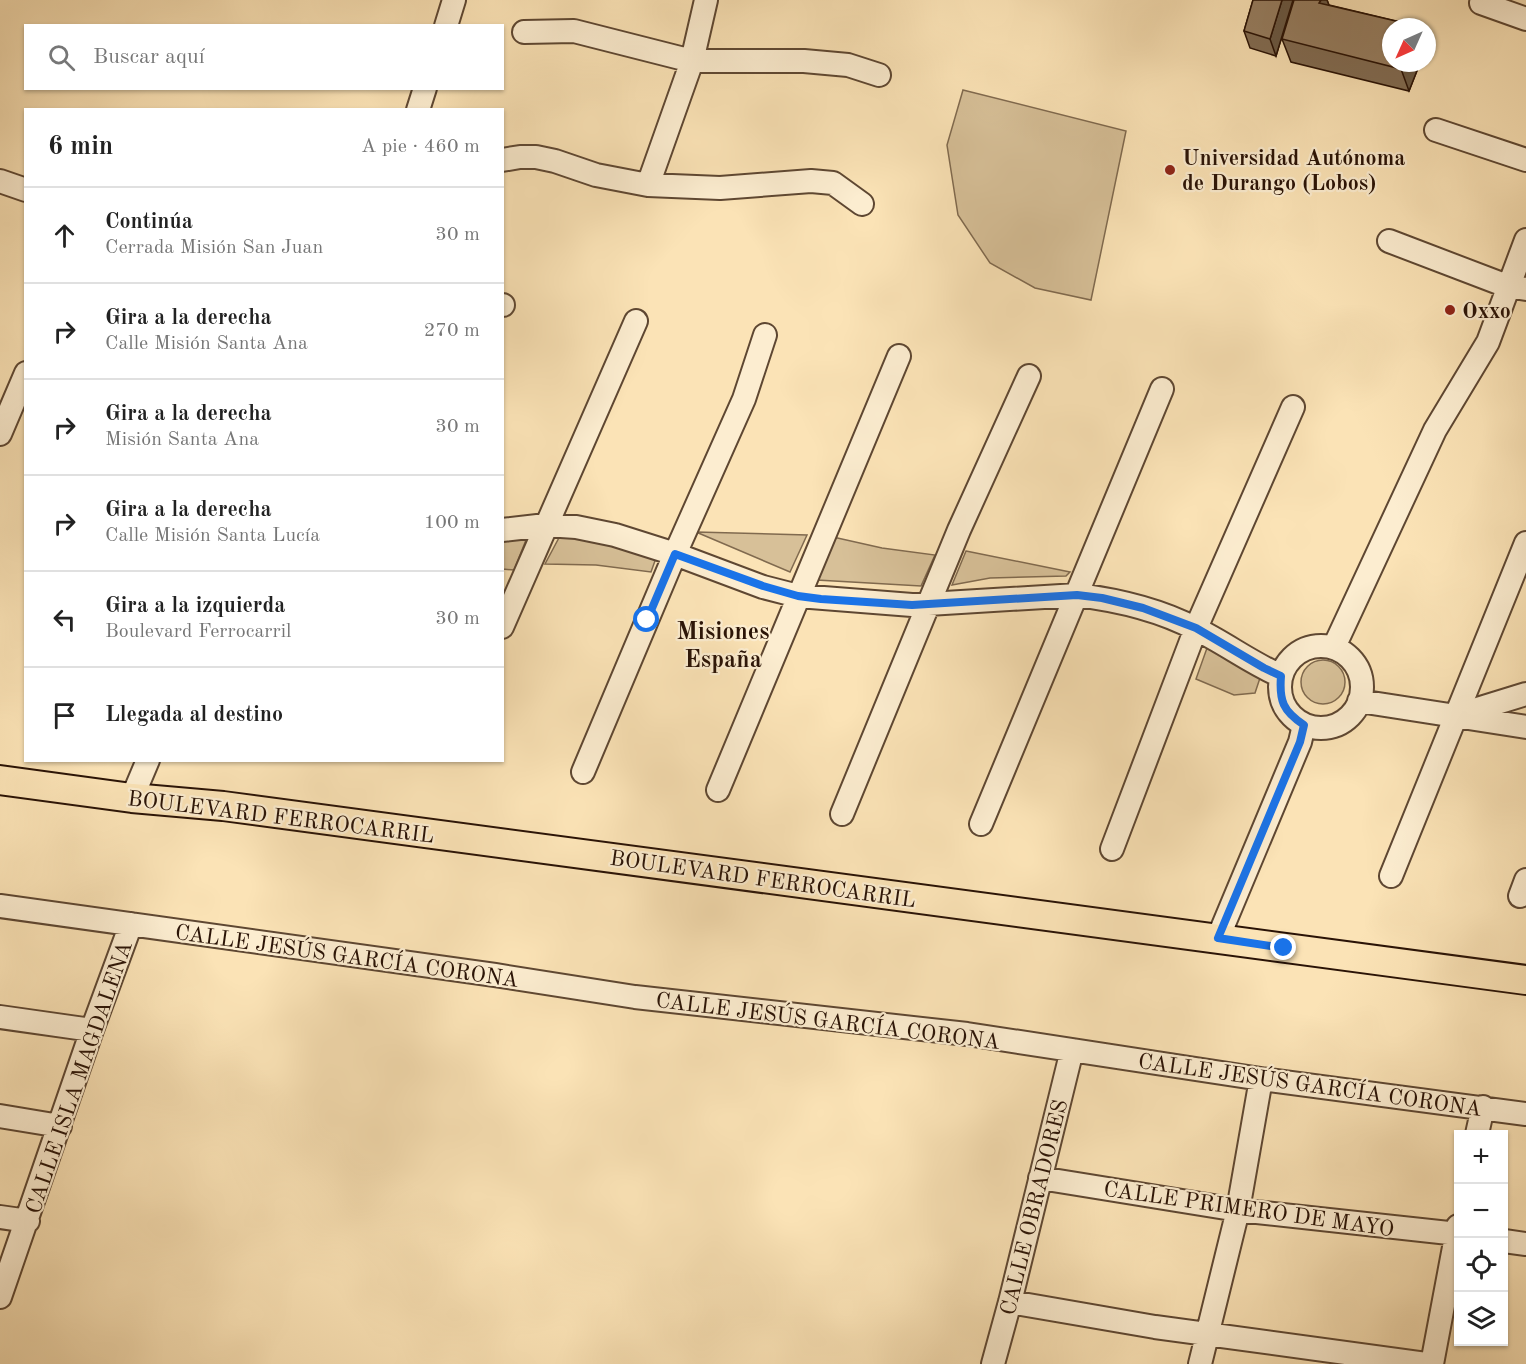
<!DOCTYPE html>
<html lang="es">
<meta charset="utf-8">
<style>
body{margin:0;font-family:"Old Standard TT",serif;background:#f6f6f6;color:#222}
.controls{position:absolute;right:18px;bottom:18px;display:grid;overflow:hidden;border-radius:0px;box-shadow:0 2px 4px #0004}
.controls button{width:54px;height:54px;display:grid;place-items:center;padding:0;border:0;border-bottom:2px solid #e0e0e0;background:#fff;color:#222;font:30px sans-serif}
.compass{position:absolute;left:1382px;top:18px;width:54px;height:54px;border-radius:50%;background:#fff;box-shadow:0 2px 4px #0004;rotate:225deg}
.stop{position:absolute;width:18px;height:18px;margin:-14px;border:4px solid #1a73e8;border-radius:50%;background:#fff}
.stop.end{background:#1a73e8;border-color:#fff;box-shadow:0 2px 6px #0008}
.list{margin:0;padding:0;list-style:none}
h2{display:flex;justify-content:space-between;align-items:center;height:78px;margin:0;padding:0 24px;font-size:26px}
h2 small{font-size:20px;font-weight:400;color:#767676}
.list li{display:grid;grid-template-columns:39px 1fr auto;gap:18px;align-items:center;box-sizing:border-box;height:96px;padding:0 24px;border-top:2px solid #e0e0e0}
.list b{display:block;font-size:22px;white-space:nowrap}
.list p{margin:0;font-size:20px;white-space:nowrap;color:#767676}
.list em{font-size:20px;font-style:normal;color:#767676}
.icon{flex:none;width:33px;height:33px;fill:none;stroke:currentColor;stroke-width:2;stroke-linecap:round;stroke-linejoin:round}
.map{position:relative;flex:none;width:1526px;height:1364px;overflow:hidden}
.search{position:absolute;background:#fff;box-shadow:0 2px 4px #0004;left:24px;top:24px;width:480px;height:66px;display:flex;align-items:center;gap:15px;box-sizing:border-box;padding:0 21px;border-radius:0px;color:#767676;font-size:22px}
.panel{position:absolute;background:#fff;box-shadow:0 2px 4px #0004;left:24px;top:108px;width:480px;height:654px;border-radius:0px}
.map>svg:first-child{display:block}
</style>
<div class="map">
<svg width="1526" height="1364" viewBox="0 0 1526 1364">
<rect width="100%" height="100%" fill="#fbe3b6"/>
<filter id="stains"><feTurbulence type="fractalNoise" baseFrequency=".00333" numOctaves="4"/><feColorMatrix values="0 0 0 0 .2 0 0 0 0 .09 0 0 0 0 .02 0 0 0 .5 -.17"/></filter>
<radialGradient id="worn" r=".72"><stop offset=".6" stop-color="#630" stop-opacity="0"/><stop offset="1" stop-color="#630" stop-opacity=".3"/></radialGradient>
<path fill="#d7c098" stroke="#806a4f" stroke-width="1.5" d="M963,90L1126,131L1091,300L1035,288L990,263L958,215L947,145Z
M696,532L807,535L790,572Z
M561,534L607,540L656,558L651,572L596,565L545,564Z
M528,535L514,570L503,569V537Z
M833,537L882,548L935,555L921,586L817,580Z
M966,551L1070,572L1066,576L990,578L952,585Z
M1207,648L1261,675L1255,693L1234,695L1196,679Z
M1301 682a22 22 0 1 1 44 0a22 22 0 1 1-44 0Z"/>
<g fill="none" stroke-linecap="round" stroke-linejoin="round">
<defs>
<path id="minor" d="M1481,3L1526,19
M446,26L454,0
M524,32L574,31L692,61H804L848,65L879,75
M418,110L425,88
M1436,130L1526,160
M502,160L520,157H536L555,161L596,175L648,185L720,188L811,181L833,183L862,204
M0,181L26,190
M648,185L692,61L706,0
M1389,241L1507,286L1526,289
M502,305H503
M0,434L26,373
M502,530L546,525L576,527L615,535L675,554L763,587L798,596L912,605L1077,595C1118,600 1160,610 1196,629C1225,643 1251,663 1281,676
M502,627L636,321
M1280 687a41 41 0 1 1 82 0a41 41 0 1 1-82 0Z
M1334,647L1435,430L1488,342L1526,240
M1359,701L1526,727
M1458,715L1526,694
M583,772L675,554L744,399L765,335
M718,790L899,356
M132,798L148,760
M842,814L959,530L1029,376
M981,824L1162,389
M1112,849L1196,628L1293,407
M1391,876L1526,543
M1520,896L1526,880
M0,906L495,975L635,997L967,1034L1261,1079L1526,1114
M1218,938L1300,742L1304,725
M0,1017L92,1030
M0,1116L60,1126
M1477,1134L1483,1107
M1040,1178L1238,1210L1458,1234
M0,1217L28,1221
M1504,1241L1526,1244
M0,1297L92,1030L131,924
M1010,1302L1155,1327L1426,1364
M993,1364L1010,1302L1072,1050
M1200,1364L1238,1210L1261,1079
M1432,1364L1458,1226"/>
<path id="major" d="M0,780L132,798L223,806L1526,980"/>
</defs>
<use href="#minor" stroke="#5e4732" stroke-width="26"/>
<use href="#major" stroke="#2a1306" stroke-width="32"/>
<use href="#minor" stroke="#fcedd0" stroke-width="22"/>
<use href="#major" stroke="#fbe3b6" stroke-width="28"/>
</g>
<path fill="#826d54" stroke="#2a1306" stroke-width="1.5" d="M1253,0H1293L1276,56L1250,48L1244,31Z
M1294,0H1327L1329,5L1417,26L1418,27H1391V63H1420L1409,91L1291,62L1282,39Z"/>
<path fill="#6a5945" stroke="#2a1306" stroke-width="1.5" d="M1282,0H1293L1276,56L1270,39Z
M1321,0H1327L1333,16L1319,3Z
M1403,63H1420L1409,91L1401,69Z"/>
<path fill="#977f62" stroke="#2a1306" stroke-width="1.5" d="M1253,0H1282L1270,39L1244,31Z
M1294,0H1321L1319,3L1417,26V27H1391V63H1403L1401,69L1282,39Z"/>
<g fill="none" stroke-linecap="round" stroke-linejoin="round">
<path stroke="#1a73e8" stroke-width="8" d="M647,620L675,554L763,586L798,596L821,599L912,605L1077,595L1102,598L1143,608L1196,628L1264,668L1281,676C1279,701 1283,711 1304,725L1300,742L1218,938L1284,948"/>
</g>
<g fill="#8f2418" stroke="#fcedd0" stroke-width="2">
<circle cx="1170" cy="170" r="6"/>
<circle cx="1450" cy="310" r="6"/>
</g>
<g text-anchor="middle" stroke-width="4.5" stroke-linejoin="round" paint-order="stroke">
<g font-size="22" font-weight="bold" fill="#2a1306" stroke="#fcedd0" text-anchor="start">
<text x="1182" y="165">Universidad Autónoma<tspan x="1182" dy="25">de Durango (Lobos)</tspan></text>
<text x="1462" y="318">Oxxo</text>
</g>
<g font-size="22" fill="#2a1306" stroke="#fcedd0">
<text transform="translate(281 816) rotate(7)" y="8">BOULEVARD FERROCARRIL</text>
<text transform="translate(763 878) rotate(8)" y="8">BOULEVARD FERROCARRIL</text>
<text transform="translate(347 955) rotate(8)" y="8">CALLE JESÚS GARCÍA CORONA</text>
<text transform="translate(828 1020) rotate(7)" y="8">CALLE JESÚS GARCÍA CORONA</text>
<text transform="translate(78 1077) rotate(-71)" y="8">CALLE ISLA MAGDALENA</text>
<text transform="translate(1310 1084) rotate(8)" y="8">CALLE JESÚS GARCÍA CORONA</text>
<text transform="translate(1033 1207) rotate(-76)" y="8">CALLE OBRADORES</text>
<text transform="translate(1249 1208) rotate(8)" y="8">CALLE PRIMERO DE MAYO</text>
</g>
<g font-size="24" font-weight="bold" fill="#2a1306" stroke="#fcedd0">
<text x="723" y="639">Misiones<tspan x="723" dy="28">España</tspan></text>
</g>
</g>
<rect width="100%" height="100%" filter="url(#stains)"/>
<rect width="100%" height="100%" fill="url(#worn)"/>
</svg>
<div class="controls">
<button>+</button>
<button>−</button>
<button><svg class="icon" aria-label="locate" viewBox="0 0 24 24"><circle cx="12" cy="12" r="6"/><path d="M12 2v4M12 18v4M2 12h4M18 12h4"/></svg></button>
<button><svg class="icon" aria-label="layers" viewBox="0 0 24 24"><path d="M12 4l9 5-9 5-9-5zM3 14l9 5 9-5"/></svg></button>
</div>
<svg class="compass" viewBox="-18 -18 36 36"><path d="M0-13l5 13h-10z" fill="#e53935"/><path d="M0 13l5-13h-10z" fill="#767676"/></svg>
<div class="stop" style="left:647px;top:620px"></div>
<div class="stop end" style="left:1284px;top:948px"></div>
<div class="search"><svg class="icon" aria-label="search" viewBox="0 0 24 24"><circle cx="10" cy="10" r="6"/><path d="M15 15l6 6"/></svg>Buscar aquí</div>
<section class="panel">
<h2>6 min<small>A pie · 460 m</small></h2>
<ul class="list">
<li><svg class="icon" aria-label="ahead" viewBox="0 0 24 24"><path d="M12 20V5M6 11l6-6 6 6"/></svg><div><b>Continúa</b><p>Cerrada Misión San Juan</p></div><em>30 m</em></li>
<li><svg class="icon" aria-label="right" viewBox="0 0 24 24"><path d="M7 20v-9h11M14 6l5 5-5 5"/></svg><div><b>Gira a la derecha</b><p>Calle Misión Santa Ana</p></div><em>270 m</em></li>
<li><svg class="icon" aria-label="right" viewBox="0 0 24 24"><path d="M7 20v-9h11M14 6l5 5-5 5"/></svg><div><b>Gira a la derecha</b><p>Misión Santa Ana</p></div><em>30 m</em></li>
<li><svg class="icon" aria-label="right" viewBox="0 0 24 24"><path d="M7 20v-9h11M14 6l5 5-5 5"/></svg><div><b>Gira a la derecha</b><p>Calle Misión Santa Lucía</p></div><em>100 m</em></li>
<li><svg class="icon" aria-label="left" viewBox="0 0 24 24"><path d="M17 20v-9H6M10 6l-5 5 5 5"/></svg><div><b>Gira a la izquierda</b><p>Boulevard Ferrocarril</p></div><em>30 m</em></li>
<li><svg class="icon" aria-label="arrive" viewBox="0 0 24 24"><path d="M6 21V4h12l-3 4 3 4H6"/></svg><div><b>Llegada al destino</b></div></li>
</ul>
</section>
</div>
